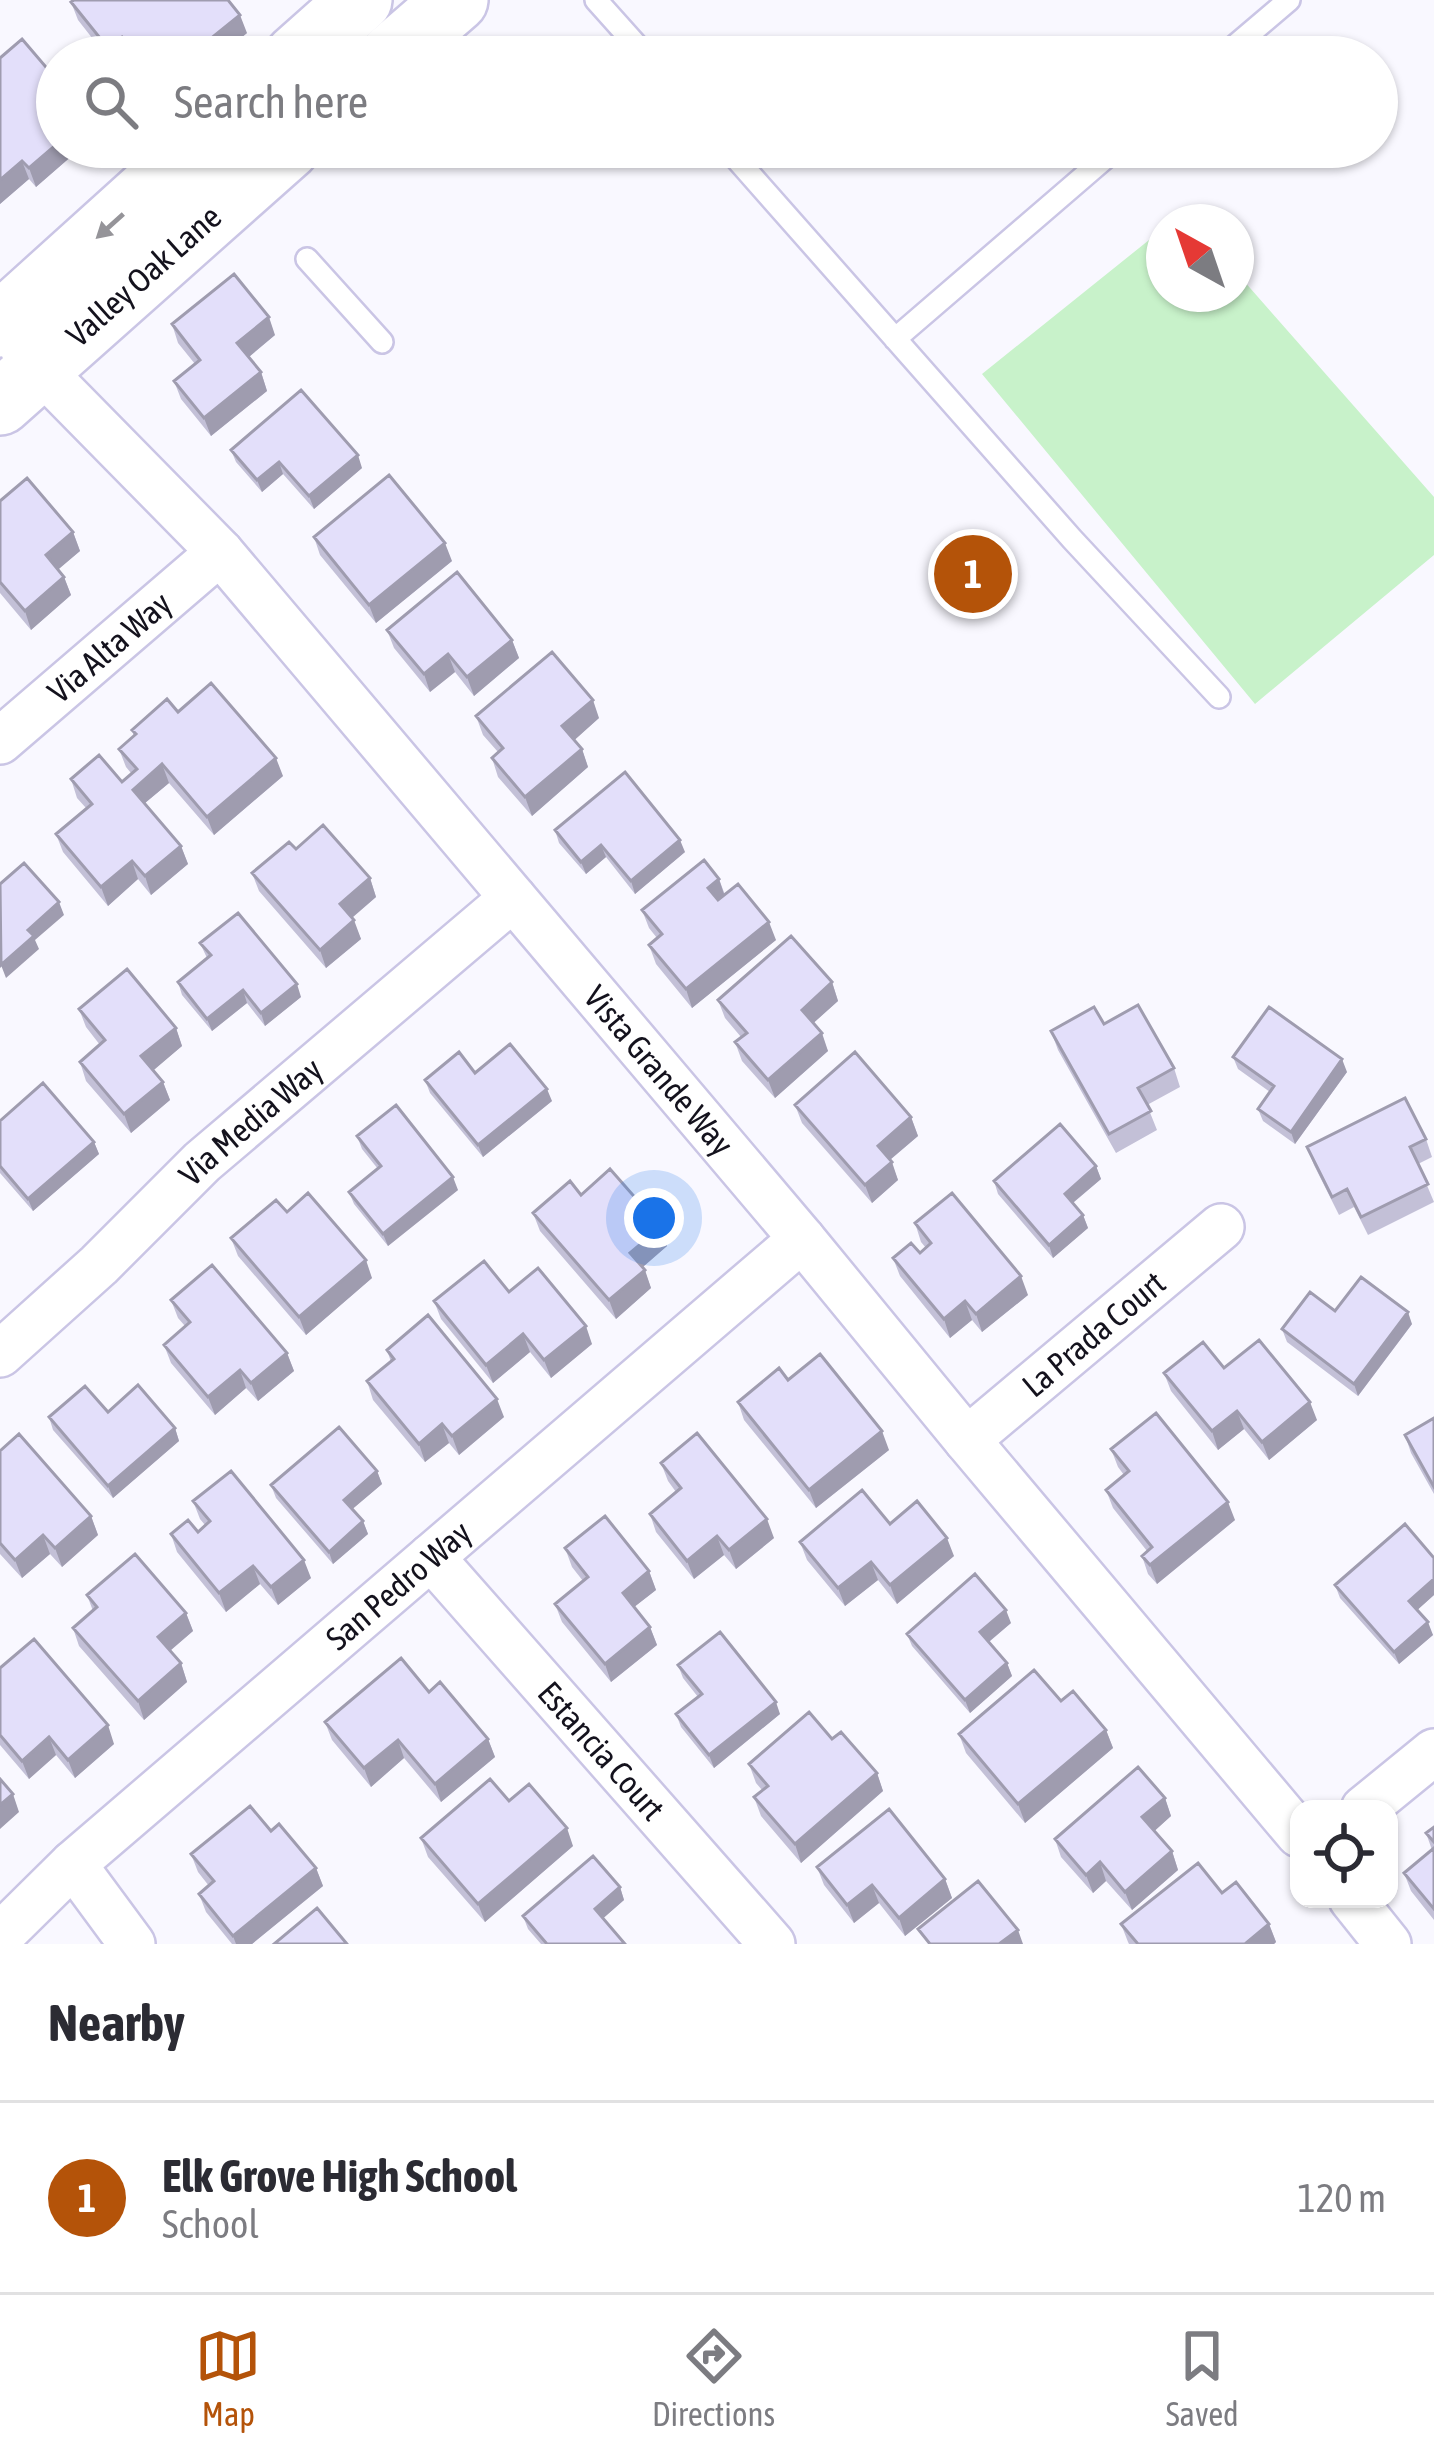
<!DOCTYPE html>
<style>
body{margin:0;font-family:"Asap Condensed",sans-serif;background:#f2f2f3;color:#2b2b33}
.controls{position:absolute;right:36px;bottom:36px;display:grid;overflow:hidden;border-radius:24px;box-shadow:0 3px 9px #0004}
.controls button{width:108px;height:108px;display:grid;place-items:center;padding:0;border:0;border-bottom:3px solid #e1e1e2;background:#fff;color:#2b2b33;font:60px sans-serif}
.compass{position:absolute;left:1146px;top:204px;width:108px;height:108px;border-radius:50%;background:#fff;box-shadow:0 3px 9px #0004;rotate:320deg}
.you{position:absolute;left:654px;top:1218px;width:42px;height:42px;margin:-30px;border:9px solid #fff;border-radius:50%;background:#1a73e8;box-shadow:0 0 0 18px #1a73e833}
.badge{display:grid;place-items:center;width:78px;height:78px;border-radius:50%;background:#b45309;color:#fff;font-size:39px;font-weight:700}
.pin{position:absolute;translate:-50% -50%;border:6px solid #fff;box-shadow:0 3px 12px #0006}
.list{margin:0;padding:0;list-style:none}
h2{display:flex;justify-content:space-between;align-items:center;height:156px;margin:0;padding:0 48px;font-size:51px}
h2 small{font-size:39px;font-weight:400;color:#7c7c81}
.list li{display:grid;grid-template-columns:78px 1fr auto;gap:36px;align-items:center;box-sizing:border-box;height:192px;padding:0 48px;border-top:3px solid #e1e1e2}
.list b{display:block;font-size:45px;white-space:nowrap}
.list p{margin:0;font-size:39px;white-space:nowrap;color:#7c7c81}
.list em{font-size:39px;font-style:normal;color:#7c7c81}
.icon{flex:none;width:66px;height:66px;fill:none;stroke:currentColor;stroke-width:2;stroke-linecap:round;stroke-linejoin:round}
.map{position:relative;flex:none;width:1434px;height:1944px;overflow:hidden}
.search{position:absolute;background:#fff;box-shadow:0 3px 9px #0004;left:36px;right:36px;top:36px;height:132px;display:flex;align-items:center;gap:30px;box-sizing:border-box;padding:0 42px;border-radius:66px;color:#7c7c81;font-size:45px}
.sheet{height:348px;background:#fff}
nav{display:flex;justify-content:space-around;align-items:center;box-sizing:border-box;height:168px;border-top:3px solid #e1e1e2;background:#fff;font-size:33px;color:#7c7c81}
nav a{display:grid;justify-items:center;gap:6px}
nav .on{color:#b45309}
.map>svg:first-child{display:block}
</style>
<div class="map">
<svg width="1434" height="1944" viewBox="0 0 1434 1944">
<rect width="100%" height="100%" fill="#f9f8ff"/>
<path fill="#c8f2ca" d="M1164,228V294H1236V272L1434,497V555L1255,704L982,374Z"/>
<g fill="none" stroke-linecap="round" stroke-linejoin="round">
<defs>
<path id="lane" d="M596,0L647,57
M1222,57L1289,0
M726,147L1072,539L1219,697
M307,259L382,342
M895,339L1118,147"/>
<g id="street">
<path id="s1" d="M23,348L40,369L220,552L802,1239L967,1440L1299,1834"/>
<path id="s2" d="M0,741L220,552"/>
<path id="s3" d="M0,1354L99,1265L202,1162L513,898"/>
<path id="s4" d="M967,1440L1221,1227"/>
<path id="s5" d="M431,1557L772,1944"/>
<path d="M1364,1809L1434,1752"/>
<path d="M73,1864L132,1944"/>
<path d="M1352,1899L1388,1944"/>
<path id="s6" d="M0,1936L73,1864L802,1239"/>
</g>
<g id="secondary">
<path d="M296,57L360,0"/>
<path d="M390,57L456,0"/>
<path d="M0,325L197,147"/>
<path id="s7" d="M0,403L288,147"/>
</g>
</defs>
<use href="#lane" stroke="#cac5e5" stroke-width="26"/>
<use href="#street" stroke="#cac5e5" stroke-width="50"/>
<use href="#secondary" stroke="#cac5e5" stroke-width="68"/>
<use href="#lane" stroke="#fff" stroke-width="21"/>
<use href="#street" stroke="#fff" stroke-width="45"/>
<use href="#secondary" stroke="#fff" stroke-width="63"/>
</g>
<path fill="#c3c0d7" d="M71,2L247,33L218,57H130L129,55L126,57H107L78,20Z
M0,58L57,147H82L36,187L29,179L0,204Z
M172,324L275,335L249,357L261,372L267,391L211,436L181,399L174,381L195,364L178,343Z
M231,450L362,468L314,509L283,474L262,492L236,462Z
M0,501L73,532L80,551L58,569L64,577L71,595L31,630L0,593Z
M314,537L452,561L376,623L320,555Z
M387,630L512,640L519,658L474,696L455,672L430,692L394,648Z
M178,712L283,776L214,835L169,783L145,803L181,846L188,864L151,895L138,879L108,906L63,852L56,834L86,808L77,798L71,779L122,782L131,773L126,767L119,749L134,736L132,730Z
M476,716L599,718L574,740L582,749L588,767L532,816L498,777L492,758L498,752L483,735Z
M555,830L685,852L635,894L606,857L586,874L559,843Z
M296,849L370,878L376,897L352,918L361,939L326,968L259,891L252,873Z
M719,879L725,895L776,940L692,1008L656,964L649,945L657,938L649,928L642,910Z
M200,943L301,997L265,1026L247,1003L212,1031L182,995L178,982L207,958Z
M832,982L838,1001L813,1023L828,1051L775,1098L742,1061L735,1042L741,1037L725,1018L718,1000Z
M79,1009L176,1028L182,1046L153,1070L163,1082L170,1100L131,1133L86,1081L80,1062L100,1045L86,1027Z
M1104,1024L1174,1068L1180,1087L1147,1105L1157,1130L1116,1153L1058,1050L1051,1031Z
M1233,1057L1347,1072L1295,1144L1263,1121L1258,1109L1270,1092L1238,1069Z
M475,1073L552,1101L483,1157L430,1093L425,1080Z
M795,1105L911,1117L918,1136L890,1160L898,1180L872,1203L802,1123Z
M0,1121L94,1142L99,1154L33,1211L0,1173Z
M357,1136L458,1190L388,1246L354,1204L349,1192L378,1169L362,1149Z
M1426,1139L1432,1157L1418,1164L1434,1202L1368,1235L1354,1207L1339,1215L1314,1165L1307,1147Z
M1096,1166L1101,1179L1073,1203L1083,1215L1088,1228L1053,1258L998,1194L994,1181Z
M581,1195L661,1227L667,1246L643,1267L651,1288L616,1319L540,1231L533,1213Z
M287,1212L372,1278L306,1335L238,1256L231,1238Z
M915,1223L1028,1295L982,1332L972,1320L950,1338L900,1276L893,1258L920,1253L926,1248L921,1242Z
M509,1292L592,1344L551,1378L530,1352L493,1383L441,1319L434,1301Z
M171,1300L287,1353L294,1371L258,1401L246,1388L215,1415L171,1363L164,1345L185,1326L178,1318Z
M1412,1324L1358,1396L1287,1342L1282,1329Z
M387,1350L504,1417L459,1455L449,1443L425,1462L373,1400L367,1381L391,1362Z
M1224,1368L1317,1420L1269,1460L1244,1429L1218,1450L1171,1391L1164,1373Z
M788,1380L889,1450L816,1508L744,1420L738,1402Z
M49,1417L175,1428L179,1441L113,1498L53,1430Z
M1434,1418V1494L1411,1453L1405,1435Z
M1111,1449L1235,1520L1157,1584L1148,1574L1142,1556L1147,1551L1113,1508L1106,1490L1124,1475L1118,1467Z
M0,1451L91,1516L98,1535L62,1567L50,1554L22,1578L0,1554Z
M661,1463L774,1538L736,1569L724,1555L694,1579L656,1532L650,1514L676,1492L668,1481Z
M377,1471L382,1484L352,1509L363,1521L368,1534L333,1564L276,1498L271,1485Z
M193,1501L311,1578L278,1605L260,1584L226,1612L177,1552L171,1534L198,1532L205,1525L200,1519Z
M890,1524L954,1556L897,1604L878,1580L845,1606L807,1560L800,1542Z
M565,1548L649,1571L656,1590L634,1607L650,1627L657,1645L611,1682L562,1622L555,1604L583,1581L572,1567Z
M1434,1558V1595L1417,1610L1433,1635L1399,1664L1340,1598L1335,1585Z
M87,1595L186,1613L193,1631L170,1651L181,1663L187,1682L144,1720L79,1646L73,1628L93,1611Z
M1011,1623L989,1642L1007,1663L1012,1676L970,1713L912,1646L907,1634Z
M678,1665L780,1714L714,1768L681,1727L676,1714L698,1697L683,1678Z
M0,1668L114,1744L75,1778L56,1755L29,1779L0,1745Z
M429,1692L488,1739L495,1757L441,1802L404,1758L371,1787L332,1740L325,1722Z
M1061,1701L1106,1730L1113,1748L1025,1823L966,1753L959,1734Z
M832,1739L877,1773L883,1791L801,1863L761,1816L754,1797L762,1790L756,1783L749,1764Z
M1165,1798L1171,1816L1154,1831L1172,1851L1178,1870L1132,1910L1106,1881L1093,1893L1061,1857L1055,1839Z
M509,1801L573,1846L485,1922L428,1857L421,1838Z
M1434,1827V1920L1411,1891L1404,1873L1432,1850L1426,1833Z
M271,1831L316,1868L323,1886L252,1944H232L206,1912L199,1894L209,1886L198,1872L191,1854Z
M817,1867L945,1879L952,1898L905,1936L879,1903L854,1923L824,1885Z
M620,1887L624,1900L603,1918L625,1944H541L528,1929L523,1916Z
M1222,1893L1269,1924L1276,1942L1274,1944H1129L1128,1942L1121,1924Z"/>
<path fill="#9f9caf" d="M240,15L247,33L218,57H188Z
M122,37L129,55L126,57H111L108,48Z
M57,144V147H82L36,187L29,168Z
M22,161L29,179L0,204V180Z
M269,317L275,335L244,361L237,343Z
M261,372L267,391L211,436L204,418Z
M358,455L362,468L314,509L309,496Z
M279,462L283,474L262,492L257,480Z
M73,532L80,551L53,574L46,555Z
M445,543L452,561L376,623L369,605Z
M64,577L71,595L31,630L25,611Z
M512,640L519,658L474,696L467,677Z
M448,654L455,672L430,692L424,674Z
M593,700L599,718L569,745L562,726Z
M582,749L588,767L532,816L525,797Z
M276,758L283,776L214,835L207,817Z
M162,764L169,783L139,808L133,790Z
M680,840L685,852L635,894L631,881Z
M601,845L606,857L586,874L581,862Z
M181,846L188,864L151,895L145,876Z
M132,861L138,879L108,906L101,887Z
M370,878L376,897L347,922L340,904Z
M719,879L725,897L715,906L708,888Z
M59,902L64,915L35,940L39,949L6,978L1,965L28,930Z
M354,920L361,939L326,968L320,950Z
M769,922L776,940L692,1008L686,989Z
M832,982L838,1001L808,1028L802,1010Z
M297,984L301,997L265,1026L261,1013Z
M243,990L247,1003L212,1031L207,1019Z
M176,1028L182,1046L148,1075L141,1056Z
M822,1033L828,1051L775,1098L768,1080Z
M1342,1059L1347,1072L1295,1144L1291,1132Z
M163,1082L170,1100L131,1133L124,1114Z
M547,1089L552,1101L483,1157L478,1145Z
M911,1117L918,1136L885,1164L878,1146Z
M94,1142L99,1154L33,1211L28,1199Z
M892,1162L898,1180L872,1203L865,1185Z
M1096,1166L1101,1179L1069,1206L1065,1194Z
M453,1177L458,1190L388,1246L383,1234Z
M1083,1215L1088,1228L1053,1258L1049,1245Z
M661,1227L667,1246L637,1272L630,1253Z
M366,1260L372,1278L306,1335L299,1317Z
M645,1270L651,1288L616,1319L609,1300Z
M1021,1276L1028,1295L982,1332L976,1314Z
M965,1301L972,1320L950,1338L944,1319Z
M1408,1312L1412,1324L1358,1396L1354,1384Z
M586,1326L592,1344L551,1378L544,1360Z
M523,1334L530,1352L493,1383L486,1365Z
M287,1353L294,1371L258,1401L251,1383Z
M240,1370L246,1388L215,1415L208,1397Z
M497,1399L504,1417L459,1455L452,1436Z
M1310,1402L1317,1420L1269,1460L1262,1442Z
M1237,1411L1244,1429L1218,1450L1212,1431Z
M442,1424L449,1443L425,1462L419,1444Z
M175,1428L179,1441L113,1498L108,1486Z
M882,1431L889,1450L816,1508L809,1490Z
M377,1471L382,1484L349,1512L344,1500Z
M1228,1502L1235,1520L1157,1584L1150,1565Z
M91,1516L98,1535L62,1567L55,1548Z
M767,1519L774,1538L736,1569L729,1550Z
M363,1521L368,1534L333,1564L329,1552Z
M43,1535L50,1554L22,1578L15,1560Z
M717,1536L724,1555L694,1579L687,1561Z
M947,1538L954,1556L897,1604L890,1585Z
M304,1560L311,1578L278,1605L271,1587Z
M871,1562L878,1580L845,1606L838,1588Z
M253,1566L260,1584L226,1612L219,1593Z
M649,1571L656,1590L629,1611L623,1593Z
M1434,1579V1595L1414,1613L1409,1601Z
M1006,1610L1011,1623L985,1645L980,1632Z
M186,1613L193,1631L165,1655L158,1637Z
M1428,1622L1433,1635L1399,1664L1394,1652Z
M650,1627L657,1645L611,1682L605,1664Z
M181,1663L187,1682L144,1720L138,1701Z
M1007,1663L1012,1676L970,1713L965,1700Z
M776,1702L780,1714L714,1768L709,1755Z
M108,1725L114,1744L75,1778L68,1760Z
M1106,1730L1113,1748L1025,1823L1018,1804Z
M49,1737L56,1755L29,1779L22,1761Z
M488,1739L495,1757L441,1802L435,1784Z
M398,1740L404,1758L371,1787L364,1768Z
M877,1773L883,1791L801,1863L795,1844Z
M13,1794L19,1812L0,1829V1805Z
M1165,1798L1171,1816L1149,1836L1142,1817Z
M567,1828L573,1846L485,1922L478,1904Z
M1172,1851L1178,1870L1132,1910L1125,1892Z
M1100,1862L1106,1881L1093,1893L1086,1875Z
M316,1868L323,1886L252,1944H236L233,1936Z
M945,1879L952,1898L905,1936L899,1918Z
M872,1885L879,1903L854,1923L847,1905Z
M620,1887L624,1900L599,1922L595,1909Z
M1269,1924L1276,1942L1274,1944H1245Z
M1018,1930L1023,1944H999Z"/>
<path fill="#e3dffa" stroke="#9f9caf" stroke-width="3" d="M74,0H228L240,15L188,57H138L122,37L108,48L71,2Z
M22,39L57,80V144L29,168L22,161L0,180V58Z
M234,274L269,317L237,343L261,372L204,418L174,381L200,360L172,324Z
M301,390L358,455L309,496L279,462L257,480L231,450Z
M389,475L445,543L369,605L314,537Z
M27,478L73,532L46,555L64,577L25,611L0,582V501Z
M457,572L512,640L467,677L448,654L424,674L387,630Z
M552,652L593,700L562,726L582,749L525,797L492,758L503,748L476,716Z
M211,683L276,758L207,817L162,764L133,790L181,846L145,876L132,861L101,887L56,834L92,804L71,779L99,755L122,782L137,769L119,749L136,734L132,730L167,699L178,712Z
M625,772L680,840L631,881L601,845L581,862L555,830Z
M323,825L370,878L340,904L354,920L320,950L252,873L289,842L296,849Z
M704,860L719,879L708,888L718,900L738,884L769,922L686,989L649,945L662,934L642,910Z
M24,863L59,902L28,930L34,936L1,965L0,884Z
M238,913L297,984L261,1013L243,990L207,1019L178,982L211,955L200,943Z
M791,936L832,982L802,1010L822,1033L768,1080L735,1042L747,1033L718,1000Z
M127,969L176,1028L141,1056L163,1082L124,1114L80,1062L105,1040L79,1009Z
M1138,1005L1174,1068L1138,1088L1151,1111L1109,1134L1051,1031L1094,1007L1104,1024Z
M1269,1007L1342,1059L1291,1132L1258,1109L1274,1086L1233,1057Z
M510,1044L547,1089L478,1145L425,1080L459,1052L475,1073Z
M855,1052L911,1117L878,1146L892,1162L865,1185L795,1105Z
M43,1083L94,1142L28,1199L0,1166V1121Z
M1405,1098L1426,1139L1410,1147L1428,1184L1361,1217L1347,1189L1332,1197L1307,1147Z
M396,1105L453,1177L383,1234L349,1192L381,1166L357,1136Z
M1060,1124L1096,1166L1065,1194L1083,1215L1049,1245L994,1181Z
M610,1169L661,1227L630,1253L645,1270L609,1300L533,1213L570,1181L581,1195Z
M308,1193L366,1260L299,1317L231,1238L276,1200L287,1212Z
M952,1193L1021,1276L976,1314L965,1301L944,1319L893,1258L911,1243L920,1253L931,1243L915,1223Z
M484,1261L509,1292L538,1268L586,1326L544,1360L523,1334L486,1365L434,1301Z
M212,1265L287,1353L251,1383L240,1370L208,1397L164,1345L190,1322L171,1300Z
M1361,1277L1408,1312L1354,1384L1282,1329L1310,1292L1335,1311Z
M428,1315L497,1399L452,1436L442,1424L419,1444L367,1381L394,1359L387,1350Z
M1259,1340L1310,1402L1262,1442L1237,1411L1212,1431L1164,1373L1203,1342L1224,1368Z
M820,1354L882,1431L809,1490L738,1402L779,1368L788,1380Z
M138,1385L175,1428L108,1486L49,1417L85,1386L108,1412Z
M1156,1413L1228,1502L1150,1565L1142,1556L1152,1547L1106,1490L1129,1471L1111,1449Z
M1434,1418V1487L1405,1435Z
M339,1427L377,1471L344,1500L363,1521L329,1552L271,1485Z
M697,1433L767,1519L729,1550L717,1536L687,1561L650,1514L681,1488L661,1463Z
M19,1434L91,1516L55,1548L43,1535L15,1560L0,1543V1451Z
M231,1471L304,1560L271,1587L253,1566L219,1593L171,1534L188,1520L198,1532L210,1521L193,1501Z
M862,1490L890,1524L917,1501L947,1538L890,1585L871,1562L838,1588L800,1542Z
M605,1516L649,1571L623,1593L650,1627L605,1664L555,1604L588,1577L565,1548Z
M1405,1524L1434,1558V1579L1409,1601L1428,1622L1394,1652L1335,1585Z
M135,1554L186,1613L158,1637L181,1663L138,1701L73,1628L97,1607L87,1595Z
M975,1574L1006,1610L980,1632L1007,1663L965,1700L907,1634Z
M720,1632L776,1702L709,1755L676,1714L702,1694L678,1665Z
M34,1639L108,1725L68,1760L49,1737L22,1761L0,1735V1668Z
M401,1658L429,1692L440,1682L488,1739L435,1784L398,1740L364,1768L325,1722Z
M1034,1670L1061,1701L1073,1691L1106,1730L1018,1804L959,1734Z
M809,1712L832,1739L841,1732L877,1773L795,1844L754,1797L768,1786L749,1764Z
M1138,1767L1165,1798L1142,1817L1172,1851L1125,1892L1100,1862L1086,1875L1055,1839Z
M0,1779L13,1794L0,1805Z
M490,1779L509,1801L529,1784L567,1828L478,1904L421,1838Z
M250,1806L271,1831L279,1824L316,1868L233,1936L199,1894L214,1881L191,1854Z
M889,1809L945,1879L899,1918L872,1885L847,1905L817,1867Z
M1434,1827V1842L1426,1833Z
M1434,1848V1909L1404,1873Z
M593,1856L620,1887L595,1909L625,1944H547L523,1916Z
M1198,1863L1222,1893L1236,1882L1269,1924L1245,1944H1138L1121,1924Z
M978,1881L1018,1930L999,1944H930L918,1929Z
M317,1908L347,1944H274Z"/>
<defs><path id="oneway-solid" d="M-6-.8H1V-3.2L6.5 0L1 3.2V.8H-6Z" transform="scale(3)"/></defs>
<use fill="#959499" href="#oneway-solid" transform="translate(110 226) rotate(138)"/>
<g text-anchor="middle" stroke-width="9" stroke-linejoin="round" paint-order="stroke">
<g font-size="33" fill="#14121d" stroke="#fff">
<text dy="12" stroke="none"><textPath href="#s7" startOffset="192">Valley Oak Lane</textPath></text>
<text dy="12" stroke="none"><textPath href="#s2" startOffset="144">Via Alta Way</textPath></text>
<text dy="12" stroke="none"><textPath href="#s1" startOffset="963">Vista Grande Way</textPath></text>
<text dy="12" stroke="none"><textPath href="#s3" startOffset="342">Via Media Way</textPath></text>
<text dy="12" stroke="none"><textPath href="#s4" startOffset="165">La Prada Court</textPath></text>
<text dy="12" stroke="none"><textPath href="#s6" startOffset="531">San Pedro Way</textPath></text>
<text dy="12" stroke="none"><textPath href="#s5" startOffset="258">Estancia Court</textPath></text>
</g>
</g>
</svg>
<div class="controls">
<button><svg class="icon" aria-label="locate" viewBox="0 0 24 24"><circle cx="12" cy="12" r="6"/><path d="M12 2v4M12 18v4M2 12h4M18 12h4"/></svg></button>
</div>
<svg class="compass" viewBox="-18 -18 36 36"><path d="M0-13l5 13h-10z" fill="#e53935"/><path d="M0 13l5-13h-10z" fill="#7c7c81"/></svg>
<div class="you"></div>
<div class="pin badge" style="left:973px;top:574px">1</div>
<div class="search"><svg class="icon" aria-label="search" viewBox="0 0 24 24"><circle cx="10" cy="10" r="6"/><path d="M15 15l6 6"/></svg>Search here</div>
</div>
<section class="sheet">
<h2>Nearby<small></small></h2>
<ul class="list">
<li><span class="badge">1</span><div><b>Elk Grove High School</b><p>School</p></div><em>120 m</em></li>
</ul>
</section>
<nav>
<a class="on"><svg class="icon" aria-label="map" viewBox="0 0 24 24"><path d="M3 6l6-2 6 2 6-2v14l-6 2-6-2-6 2zM9 4v14M15 6v14"/></svg>Map</a>
<a><svg class="icon" aria-label="directions" viewBox="0 0 24 24"><path d="M12 3l9 9-9 9-9-9zM9 14v-3h6M13 9l2 2-2 2"/></svg>Directions</a>
<a><svg class="icon" aria-label="saved" viewBox="0 0 24 24"><path d="M7 4h10v16l-5-4-5 4z"/></svg>Saved</a>
</nav>
